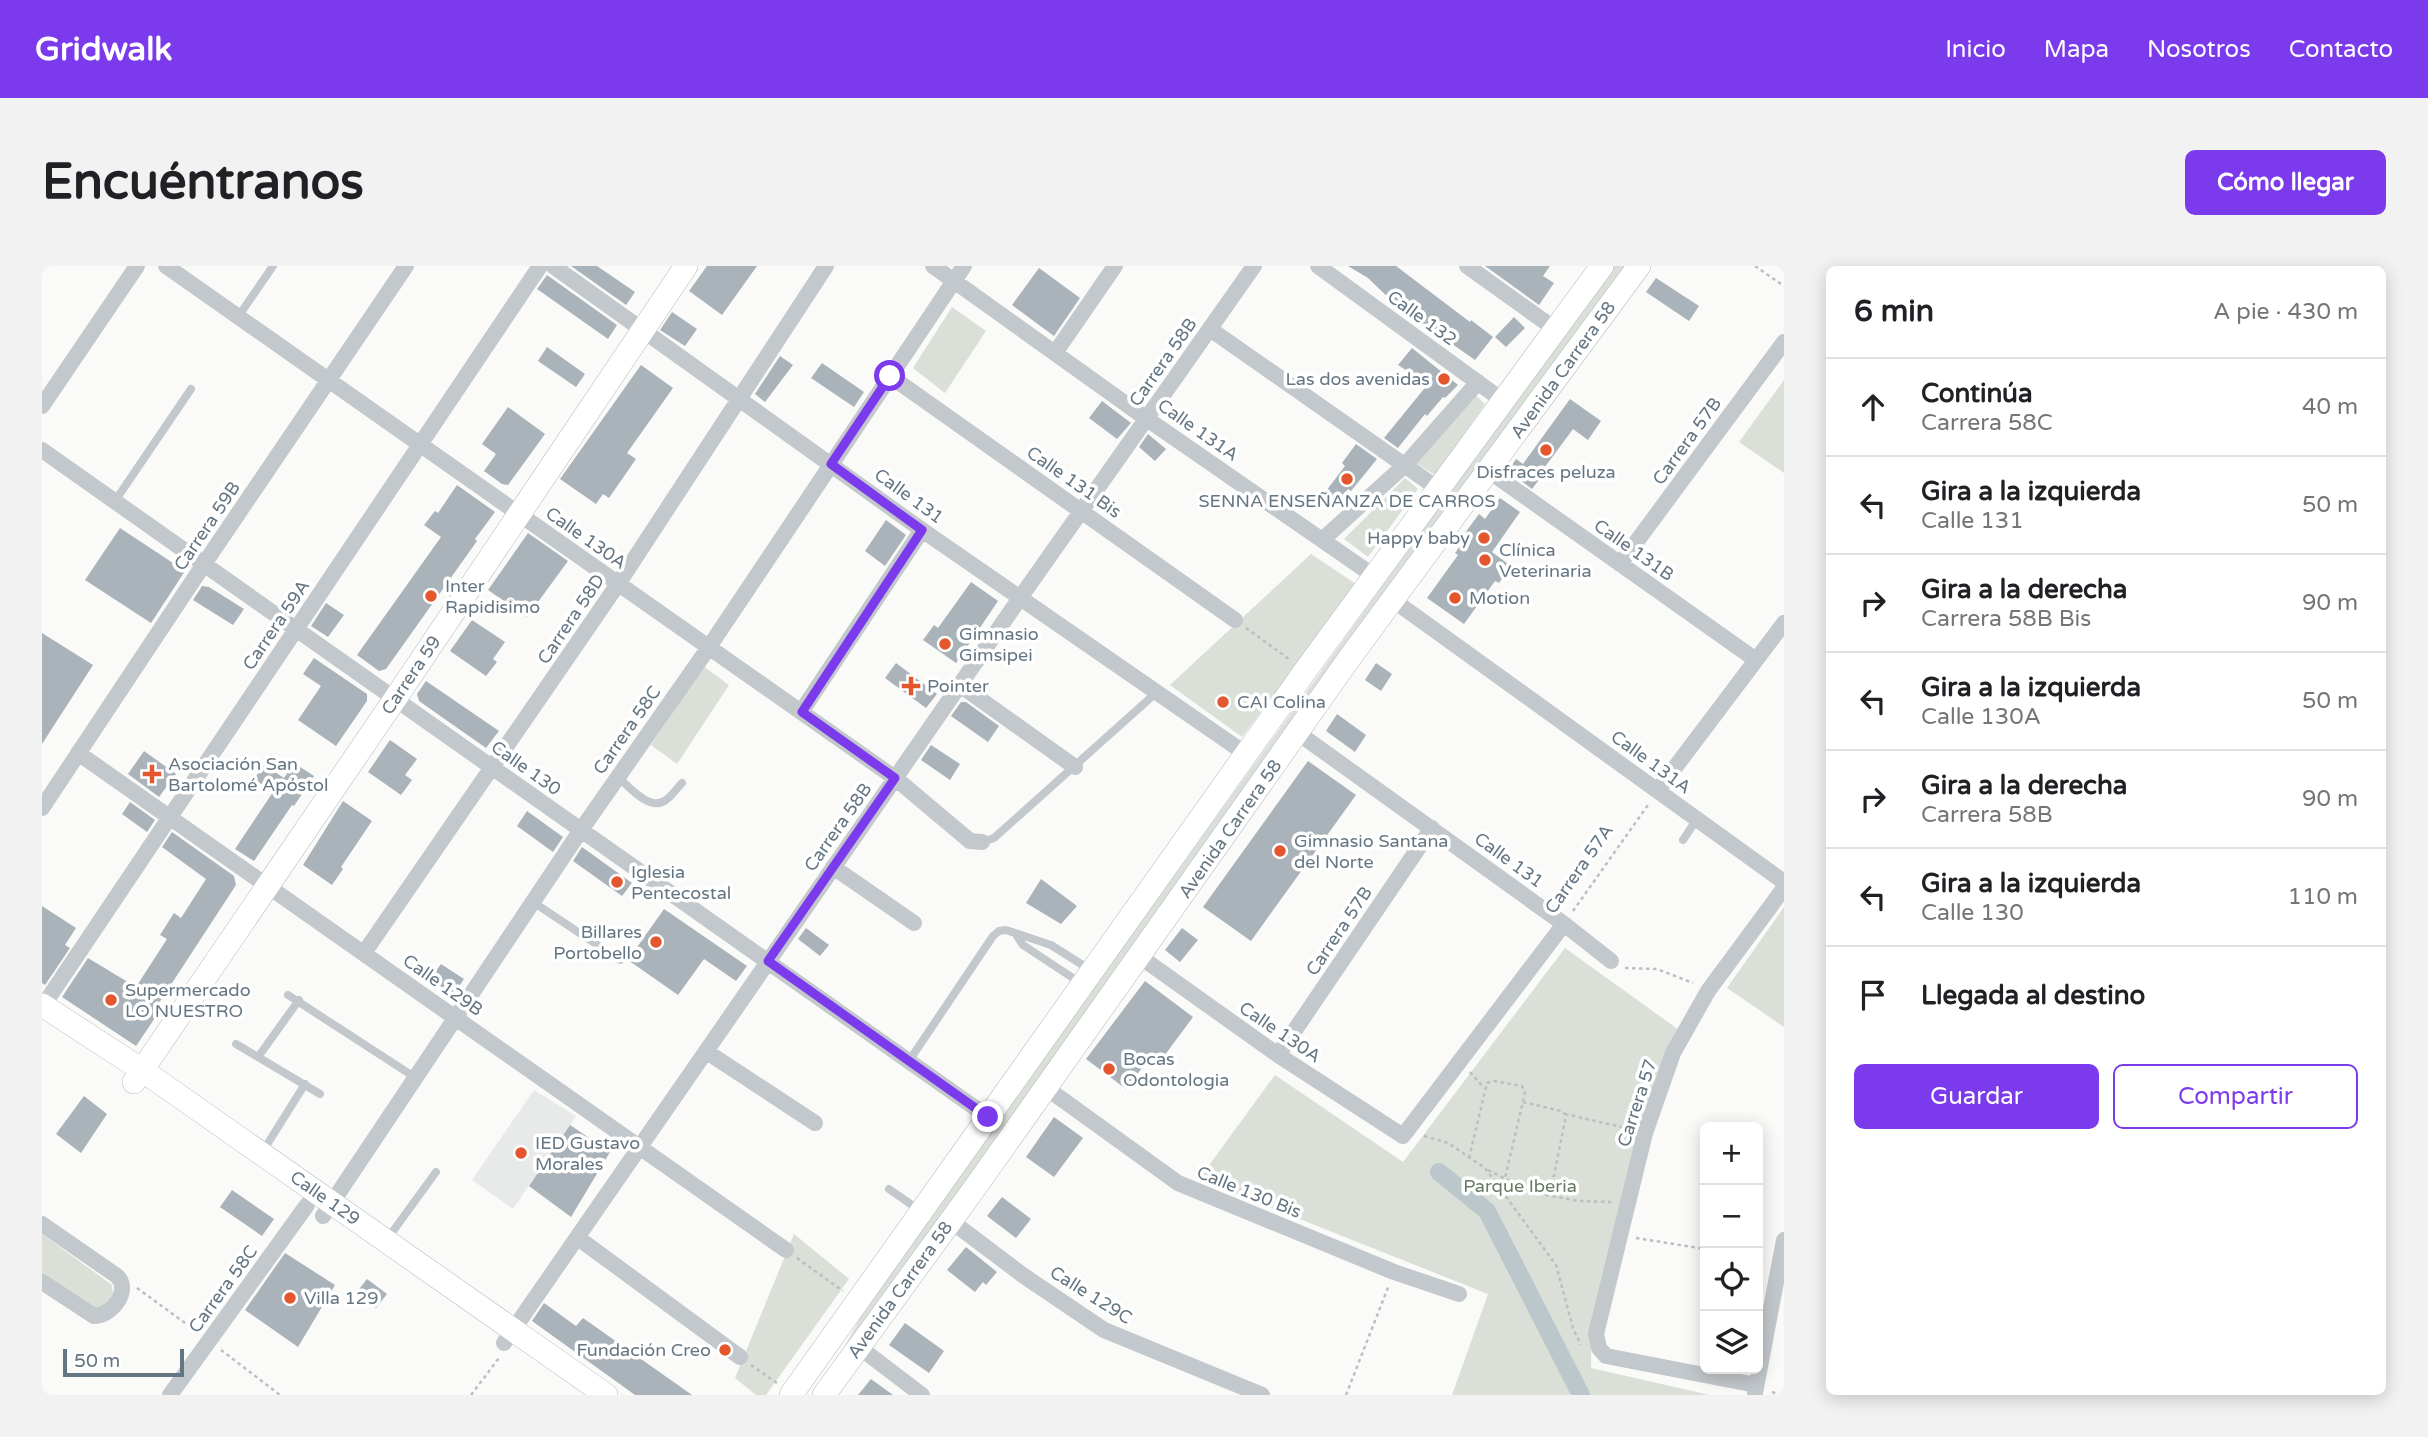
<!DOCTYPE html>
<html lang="es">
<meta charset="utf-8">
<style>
body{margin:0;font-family:"Varela Round",sans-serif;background:#f2f2f2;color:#202124}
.controls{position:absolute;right:21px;bottom:21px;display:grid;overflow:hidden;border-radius:10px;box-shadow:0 4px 18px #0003}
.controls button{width:63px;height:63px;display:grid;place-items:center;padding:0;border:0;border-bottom:2px solid #e0e0e0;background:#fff;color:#202124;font:35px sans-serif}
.scale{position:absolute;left:21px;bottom:18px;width:121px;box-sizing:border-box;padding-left:7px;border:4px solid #657683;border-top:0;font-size:19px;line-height:24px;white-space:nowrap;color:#657683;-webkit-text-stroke:5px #fff;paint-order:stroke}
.stop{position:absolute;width:21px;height:21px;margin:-16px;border:5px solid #7c3aed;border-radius:50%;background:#fff}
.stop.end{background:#7c3aed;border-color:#fff;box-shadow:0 2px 7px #0008}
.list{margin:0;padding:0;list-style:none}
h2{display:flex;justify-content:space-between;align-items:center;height:91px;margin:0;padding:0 28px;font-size:30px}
h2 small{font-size:23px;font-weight:400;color:#757577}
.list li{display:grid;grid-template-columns:46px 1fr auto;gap:21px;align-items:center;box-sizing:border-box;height:98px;padding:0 28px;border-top:2px solid #e0e0e0}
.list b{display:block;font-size:26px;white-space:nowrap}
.list p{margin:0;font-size:23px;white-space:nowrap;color:#757577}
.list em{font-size:23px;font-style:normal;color:#757577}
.actions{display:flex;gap:14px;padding:21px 28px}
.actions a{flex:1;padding:16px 0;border:2px solid #7c3aed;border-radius:10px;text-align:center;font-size:24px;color:#7c3aed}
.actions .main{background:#7c3aed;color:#fff}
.icon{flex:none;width:38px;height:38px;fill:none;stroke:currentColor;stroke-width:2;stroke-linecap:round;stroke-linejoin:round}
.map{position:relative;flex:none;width:1742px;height:1129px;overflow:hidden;border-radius:10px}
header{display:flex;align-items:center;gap:42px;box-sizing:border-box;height:98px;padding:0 35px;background:#7c3aed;color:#fff}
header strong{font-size:33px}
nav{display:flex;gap:38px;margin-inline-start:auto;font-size:24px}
.intro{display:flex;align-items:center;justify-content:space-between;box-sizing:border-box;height:168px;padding:0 42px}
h1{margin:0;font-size:49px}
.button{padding:18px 32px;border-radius:10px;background:#7c3aed;color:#fff;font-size:24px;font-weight:700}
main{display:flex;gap:42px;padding:0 42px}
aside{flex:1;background:#fff;border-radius:10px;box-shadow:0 4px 18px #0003}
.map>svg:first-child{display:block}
</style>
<header>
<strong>Gridwalk</strong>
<nav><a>Inicio</a><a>Mapa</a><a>Nosotros</a><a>Contacto</a></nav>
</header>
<div class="intro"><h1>Encuéntranos</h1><a class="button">Cómo llegar</a></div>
<main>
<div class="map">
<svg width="1742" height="1129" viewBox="0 0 1742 1129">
<rect width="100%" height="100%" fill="#fafaf8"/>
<path fill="#e8e9e9" d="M492,824L534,850L471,943L430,914Z"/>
<path fill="#dadfd7" d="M1570,0H1588L784,1115L829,1032Z
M910,41L944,65L903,127L871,102Z
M1742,114V207L1697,176Z
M1431,127L1443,138L1393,209L1372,196Z
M1363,212L1376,223L1326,291L1302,273Z
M1269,288L1314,318L1200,471L1128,419Z
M661,400L687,419L635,498L609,479Z
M1742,641V761L1685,722Z
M1523,682L1637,764L1549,1058V1102L1668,1129H1410L1446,1028L1157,913L1233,809L1361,896Z
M0,968L70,1019L71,1029L57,1044L0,1009Z
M752,968L807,1013L724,1129H714L693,1112Z"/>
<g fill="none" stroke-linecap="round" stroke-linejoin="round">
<path stroke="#bbc7cb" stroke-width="18" d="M1397,906L1445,945L1539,1129"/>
</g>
<path fill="#aab3b9" d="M529,0H555L593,26L584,39Z
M665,0H715L680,49L647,25Z
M1306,0H1354L1428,56L1429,54L1451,71L1433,94L1353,38L1326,12Z
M1443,0H1508L1501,10L1512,17L1497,39Z
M997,2L1038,32L1012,70L970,39Z
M505,9L575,59L566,73L495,23Z
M1614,12L1657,40L1647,55L1604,26Z
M630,46L655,63L643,80L618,64Z
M1472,51L1483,62L1464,81L1453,71Z
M505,81L543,108L534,121L496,95Z
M1370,82L1416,119L1403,132L1401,131L1385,150L1383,148L1356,182L1342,172L1386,118L1356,99Z
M738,90L751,99L723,136L713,128Z
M780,97L822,126L812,141L769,112Z
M599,99L631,122L585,187L594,193L567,232L561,228L554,238L518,213Z
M1528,133L1559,155L1546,174L1531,163L1497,209L1499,211L1490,223L1466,205L1474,193L1481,198Z
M1060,135L1089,157L1075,173L1047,152Z
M466,141L503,168L466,219L460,218L442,205L454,188L440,178Z
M1106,168L1124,183L1113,195L1097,181Z
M1314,178L1335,193L1309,225L1306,223L1295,238L1281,229L1303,200L1300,197Z
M415,219L453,246L433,273L435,275L344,403L337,405L315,389L399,271L382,259L393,245L396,247Z
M1458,232L1478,246L1450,286L1469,300L1457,317L1453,315L1422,358L1385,332L1416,289L1413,287L1426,269L1423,267L1437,248L1443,253Z
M844,254L864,269L843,300L823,285Z
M78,262L143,305L109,357L43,314Z
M486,267L526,295L485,351L446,324Z
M929,316L956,335L914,397L881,374L892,359L896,362Z
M160,320L167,321L202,343L191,359L151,334Z
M284,337L302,349L286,371L269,360Z
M430,354L463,376L451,393L455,396L444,410L408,385Z
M0,367L51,399L0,478Z
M272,392L325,428V435L294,480L256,454L279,420L261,408Z
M854,397L895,428L884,442L843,412Z
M1334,397L1350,408L1339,425L1323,414Z
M384,415L457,465L444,482L377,435L375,428Z
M919,436H924L957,460L946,476L909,450Z
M1295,448L1324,469L1313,486L1284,465Z
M348,474L375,493L363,509L370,514L359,529L326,506Z
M889,479L918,498L908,514L879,494Z
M102,485L134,508L117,531L86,508Z
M1266,495L1314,529L1209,675L1161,641Z
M252,497L272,510L252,540L250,539L212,595L193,583L231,526L212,513L222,499L242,512Z
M301,535L330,555L299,601L301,603L290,619L261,599Z
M88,536L113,554L105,566L80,548Z
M485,545L521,571L511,586L475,560Z
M130,566L192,610L194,619L117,737L121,740L94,780L20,731L46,692L94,721L125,673L118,669L132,647L139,652L164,613L120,581Z
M540,581L590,617L580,630L531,595Z
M999,613L1035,640L1019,658L984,637Z
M0,640L34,662L23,679L28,682L3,719L0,717Z
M622,643L705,700L694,715L662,693L636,729L586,694Z
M764,662L787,679L778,690L756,673Z
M1140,662L1156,674L1138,696L1123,684Z
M399,698L422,713L411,729L388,713Z
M1103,715L1151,751L1114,801L1106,794L1084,823L1044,793Z
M42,830L65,848L39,887L14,868Z
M1012,851L1041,872L1012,911L984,891Z
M528,859L568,886L529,951L487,920Z
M190,924L232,953L220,970L178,941Z
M960,931L989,953L974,972L945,950Z
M924,981L955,1006L944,1019L941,1016L933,1026L905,1004Z
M243,987L293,1019L256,1081L203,1044Z
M325,1013L345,1028L334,1042L314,1027Z
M502,1037L534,1060L541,1052L650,1129H593L490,1055Z
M863,1057L902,1085L887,1107L847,1079Z
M829,1113L851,1129H816Z"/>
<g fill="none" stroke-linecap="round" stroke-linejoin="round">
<defs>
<path id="secondary" d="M0,739L100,804L564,1129
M92,816L353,433L644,0
M749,1129L1263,405L1560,0
M782,1129L932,923L1309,390L1597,0"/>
</defs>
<use href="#secondary" stroke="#b3babf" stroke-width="24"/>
<path stroke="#bbbfc2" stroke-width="2.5" stroke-dasharray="3.5 3.5" stroke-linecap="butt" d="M1713,0L1742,20
M1204,362L1247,393
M1531,645L1606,539
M1583,702L1615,703L1651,717
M1428,806L1442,822
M1481,836L1519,845L1523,848V855L1508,929
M1523,848L1588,863
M1382,870L1406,877L1443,902L1514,999L1531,1062L1539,1079
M1427,892L1445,817L1452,815L1480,820L1483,827L1463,912
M1446,904L1490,926L1536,935L1569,936
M1594,972L1663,983
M755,992L801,1025
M1716,992L1723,993
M95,1022L154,1065
M179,1084L238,1129
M709,1099L735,1117
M1730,1126L1739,1129
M429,1129L457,1092
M1304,1129L1347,1019"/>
<path stroke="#c3c8cc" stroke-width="8" d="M196,51L231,0
M73,235L149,123
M576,511C587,521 608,546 624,534C630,530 635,522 640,517
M1641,574L1655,553
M940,576L952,572L1115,426
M491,636L578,694
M973,667L981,679L1040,718
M246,729L374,812
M194,778L278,828
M216,791L257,734
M867,795L951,670L957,665L964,664L1009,679L1047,703
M221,885L263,818
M847,923L877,944
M346,972L394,906"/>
<path stroke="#c3c8cc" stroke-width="16" d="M124,0L853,512L928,575L940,576
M511,0L880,264L1204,488
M891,0L1105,153L1332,310
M1276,0L1460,134
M1425,0L1513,63
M1168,63L1395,222
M1013,87L1073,0
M848,110L1193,354
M0,140L95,0
M0,184L946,851
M1447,205L1714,394
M1280,274L1363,199L1436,116
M1578,298L1742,76
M1351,334L1742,616
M918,419L1033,501
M759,446L880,264
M1256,467L1522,658L1569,695
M36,487L744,984
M1616,524L1742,357
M0,542L162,298L364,0
M791,601L872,657
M322,687L576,318L784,0
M1097,690L1236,789L1361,870L1522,658
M1,740L498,0
M665,786L773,857
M1236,789L1390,562
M1003,821L1136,917L1352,1006L1417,1028
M281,950L539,564L667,381L922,0
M909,955L982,1010L1062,1064L1220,1129
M0,958L75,1010C90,1025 69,1050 52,1050L0,1016
M536,972L698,1091
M462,1077L978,332L1212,0
M817,1081L880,1129
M1714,1119L1564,1090L1557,1082L1554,1068L1603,867L1631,787L1666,725L1742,622
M1713,1127L1742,974
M128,1129L265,939"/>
<use href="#secondary" stroke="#fff" stroke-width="23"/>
</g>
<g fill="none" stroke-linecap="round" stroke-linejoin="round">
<path stroke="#7c3aed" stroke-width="9" d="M848,110L789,198L880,264L760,446L853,512L726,695L946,851"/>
</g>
<g fill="#e4572e" stroke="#fff" stroke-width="2.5">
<circle cx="1402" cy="113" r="7"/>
<circle cx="1504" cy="184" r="7"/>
<circle cx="1305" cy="213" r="7"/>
<circle cx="1442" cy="272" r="7"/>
<circle cx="1443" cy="294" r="7"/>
<circle cx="389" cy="330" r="7"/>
<circle cx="1413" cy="332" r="7"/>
<circle cx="903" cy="378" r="7"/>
<path d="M865.5 409.5h7v7h7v7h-7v7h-7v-7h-7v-7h7z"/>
<circle cx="1181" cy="436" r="7"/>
<path d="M106.5 497.5h7v7h7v7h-7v7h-7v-7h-7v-7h7z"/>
<circle cx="1238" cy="585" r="7"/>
<circle cx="575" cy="616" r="7"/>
<circle cx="614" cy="676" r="7"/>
<circle cx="69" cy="734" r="7"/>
<circle cx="1067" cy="803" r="7"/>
<circle cx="479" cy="887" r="7"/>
<circle cx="248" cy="1032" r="7"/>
<circle cx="683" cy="1084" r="7"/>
</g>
<g text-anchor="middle" stroke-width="7" stroke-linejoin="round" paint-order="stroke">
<g font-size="18" fill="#657683" stroke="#fff">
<text transform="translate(1380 52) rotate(36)" y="6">Calle 132</text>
<text transform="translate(1121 96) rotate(-55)" y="6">Carrera 58B</text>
<text transform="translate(1521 104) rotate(-54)" y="6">Avenida Carrera 58</text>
<text transform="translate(1156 164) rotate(35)" y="6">Calle 131A</text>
<text transform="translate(1645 175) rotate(-54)" y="6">Carrera 57B</text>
<text transform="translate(1032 216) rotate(35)" y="6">Calle 131 Bis</text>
<text transform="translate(867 230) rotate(36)" y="6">Calle 131</text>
<text transform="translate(165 260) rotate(-56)" y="6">Carrera 59B</text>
<text transform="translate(544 272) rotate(35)" y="6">Calle 130A</text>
<text transform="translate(1592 284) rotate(35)" y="6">Calle 131B</text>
<text transform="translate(529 353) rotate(-56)" y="6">Carrera 58D</text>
<text transform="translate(234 359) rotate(-56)" y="6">Carrera 59A</text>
<text transform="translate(369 409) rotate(-56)" y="6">Carrera 59</text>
<text transform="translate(585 464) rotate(-55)" y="6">Carrera 58C</text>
<text transform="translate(1609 496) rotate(36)" y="6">Calle 131A</text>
<text transform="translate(484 502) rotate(35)" y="6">Calle 130</text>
<text transform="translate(796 561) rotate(-55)" y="6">Carrera 58B</text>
<text transform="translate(1188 563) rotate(-55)" y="6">Avenida Carrera 58</text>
<text transform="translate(1467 594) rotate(36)" y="6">Calle 131</text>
<text transform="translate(1537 603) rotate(-55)" y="6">Carrera 57A</text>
<text transform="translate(1297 665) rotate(-56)" y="6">Carrera 57B</text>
<text transform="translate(401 719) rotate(35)" y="6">Calle 129B</text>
<text transform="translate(1238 766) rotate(34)" y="6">Calle 130A</text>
<text transform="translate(1595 837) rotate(-72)" y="6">Carrera 57</text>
<text transform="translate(1207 926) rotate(22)" y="6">Calle 130 Bis</text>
<text transform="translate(283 932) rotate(35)" y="6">Calle 129</text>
<text transform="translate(181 1023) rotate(-54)" y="6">Carrera 58C</text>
<text transform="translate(858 1024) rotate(-54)" y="6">Avenida Carrera 58</text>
<text transform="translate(1049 1029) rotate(32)" y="6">Calle 129C</text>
</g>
<g font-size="18" fill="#657683" stroke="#fff" text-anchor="start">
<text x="1388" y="119" text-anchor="end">Las dos avenidas</text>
<text x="1504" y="212" text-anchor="middle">Disfraces peluza</text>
<text x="1305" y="241" text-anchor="middle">SENNA ENSEÑANZA DE CARROS</text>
<text x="1428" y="278" text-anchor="end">Happy baby</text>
<text x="1457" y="290">Clínica<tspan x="1457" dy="21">Veterinaria</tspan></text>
<text x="403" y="326">Inter<tspan x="403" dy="21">Rapidisimo</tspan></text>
<text x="1427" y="338">Motion</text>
<text x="917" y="374">Gimnasio<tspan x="917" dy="21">Gimsipei</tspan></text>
<text x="885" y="426">Pointer</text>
<text x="1195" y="442">CAI Colina</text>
<text x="126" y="504">Asociación San<tspan x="126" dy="21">Bartolomé Apóstol</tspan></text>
<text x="1252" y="581">Gimnasio Santana<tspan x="1252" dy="21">del Norte</tspan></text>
<text x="589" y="612">Iglesia<tspan x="589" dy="21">Pentecostal</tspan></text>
<text x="600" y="672" text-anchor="end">Billares<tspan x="600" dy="21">Portobello</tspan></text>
<text x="83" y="730">Supermercado<tspan x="83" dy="21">LO NUESTRO</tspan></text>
<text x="1081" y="799">Bocas<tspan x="1081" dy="21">Odontologia</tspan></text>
<text x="493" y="883">IED Gustavo<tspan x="493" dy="21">Morales</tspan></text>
<text x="262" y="1038">Villa 129</text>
<text x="669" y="1090" text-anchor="end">Fundación Creo</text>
</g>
<g font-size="18" fill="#687a64" stroke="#fff">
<text x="1478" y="926">Parque Iberia</text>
</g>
</g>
</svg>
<div class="controls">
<button>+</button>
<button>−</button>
<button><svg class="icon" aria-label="locate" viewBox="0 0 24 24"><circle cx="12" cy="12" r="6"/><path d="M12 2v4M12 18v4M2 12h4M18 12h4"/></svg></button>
<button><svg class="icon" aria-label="layers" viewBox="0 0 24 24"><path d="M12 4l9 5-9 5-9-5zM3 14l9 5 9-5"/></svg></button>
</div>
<div class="scale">50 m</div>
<div class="stop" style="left:848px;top:110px"></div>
<div class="stop end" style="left:946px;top:851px"></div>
</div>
<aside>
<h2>6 min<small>A pie · 430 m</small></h2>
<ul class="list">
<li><svg class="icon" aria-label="ahead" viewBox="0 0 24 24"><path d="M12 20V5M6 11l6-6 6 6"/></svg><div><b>Continúa</b><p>Carrera 58C</p></div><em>40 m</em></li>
<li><svg class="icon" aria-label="left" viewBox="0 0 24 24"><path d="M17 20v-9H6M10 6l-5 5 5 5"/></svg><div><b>Gira a la izquierda</b><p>Calle 131</p></div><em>50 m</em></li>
<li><svg class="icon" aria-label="right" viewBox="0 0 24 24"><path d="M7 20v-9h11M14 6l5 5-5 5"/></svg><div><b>Gira a la derecha</b><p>Carrera 58B Bis</p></div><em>90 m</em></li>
<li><svg class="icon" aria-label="left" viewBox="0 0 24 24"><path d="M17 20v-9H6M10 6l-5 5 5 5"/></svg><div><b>Gira a la izquierda</b><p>Calle 130A</p></div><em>50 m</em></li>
<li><svg class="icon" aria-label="right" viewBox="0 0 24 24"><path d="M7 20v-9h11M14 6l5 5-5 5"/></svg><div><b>Gira a la derecha</b><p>Carrera 58B</p></div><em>90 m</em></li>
<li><svg class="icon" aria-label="left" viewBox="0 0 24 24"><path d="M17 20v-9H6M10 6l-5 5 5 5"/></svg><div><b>Gira a la izquierda</b><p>Calle 130</p></div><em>110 m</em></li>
<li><svg class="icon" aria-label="arrive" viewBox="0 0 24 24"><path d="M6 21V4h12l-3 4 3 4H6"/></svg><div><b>Llegada al destino</b></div></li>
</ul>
<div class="actions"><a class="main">Guardar</a><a>Compartir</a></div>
</aside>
</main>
